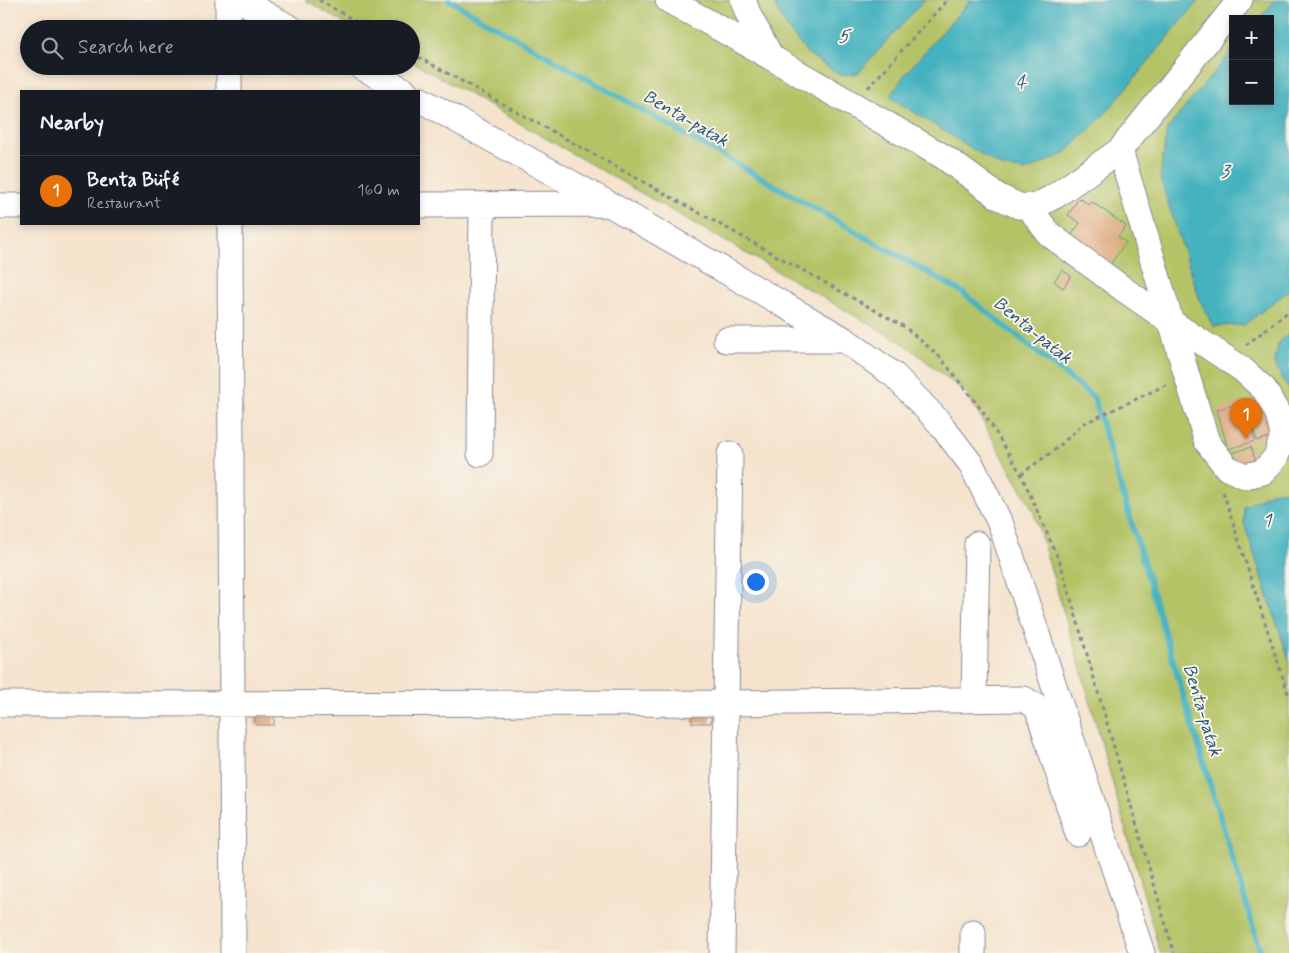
<!DOCTYPE html>
<meta charset="utf-8">
<style>
body{margin:0;font-family:Mynerve,sans-serif;background:#242831;color:#f1f3f6}
.controls{position:absolute;right:15px;top:15px;display:grid;overflow:hidden;border-radius:0px;box-shadow:0 2px 8px #0003}
.controls button{width:45px;height:45px;display:grid;place-items:center;padding:0;border:0;border-bottom:1px solid #363941;background:#171b24;color:#f1f3f6;font:25px sans-serif}
.you{position:absolute;left:755px;top:581px;width:18px;height:18px;margin:-12px;border:4px solid #fff;border-radius:50%;background:#1a73e8;box-shadow:0 0 0 8px #1a73e833}
.badge{display:grid;place-items:center;width:32px;height:32px;border-radius:50%;background:#d1495b;color:#fff;font-size:16px;font-weight:700}
.pin{position:absolute;translate:-50% -41px;filter:drop-shadow(0 1px 2px #0008)}
.pin::after{content:'';position:absolute;top:26px;width:18px;height:15px;background:inherit;clip-path:polygon(0 0,100% 0,50% 100%)}
.list{margin:0;padding:0;list-style:none}
h2{display:flex;justify-content:space-between;align-items:center;height:65px;margin:0;padding:0 20px;font-size:21px}
h2 small{font-size:16px;font-weight:400;color:#9ea1a6}
.list li{display:grid;grid-template-columns:32px 1fr auto;gap:15px;align-items:center;box-sizing:border-box;height:70px;padding:0 20px;border-top:1px solid #363941}
.list b{display:block;font-size:19px;white-space:nowrap}
.list p{margin:0;font-size:16px;white-space:nowrap;color:#9ea1a6}
.list em{font-size:16px;font-style:normal;color:#9ea1a6}
.icon{flex:none;width:28px;height:28px;fill:none;stroke:currentColor;stroke-width:2;stroke-linecap:round;stroke-linejoin:round}
.map{position:relative;flex:none;width:1289px;height:953px;overflow:hidden}
.search{position:absolute;background:#171b24;box-shadow:0 2px 8px #0003;left:20px;top:20px;width:400px;height:55px;display:flex;align-items:center;gap:12px;box-sizing:border-box;padding:0 18px;border-radius:28px;color:#9ea1a6;font-size:19px}
.panel{position:absolute;background:#171b24;box-shadow:0 2px 8px #0003;left:20px;top:90px;width:400px;height:135px;border-radius:0px}
.map>svg:first-child{display:block}
</style>
<div class="map">
<svg width="1289" height="953" viewBox="0 0 1289 953">
<rect width="100%" height="100%" fill="#f7f3e8"/>
<filter id="ink" filterUnits="userSpaceOnUse"><feTurbulence type="fractalNoise" baseFrequency=".02" numOctaves="2"/><feDisplacementMap in="SourceGraphic" scale="10" xChannelSelector="R" yChannelSelector="G"/><feConvolveMatrix kernelMatrix="1 2 1 2 8 2 1 2 1" color-interpolation-filters="sRGB"/></filter>
<filter id="wash" filterUnits="userSpaceOnUse"><feTurbulence type="fractalNoise" baseFrequency=".0096" numOctaves="4" result="noise"/><feDisplacementMap in="SourceGraphic" scale="20" xChannelSelector="R" yChannelSelector="G"/><feGaussianBlur stdDeviation="1.12" result="paint"/><feColorMatrix in="noise" values="0 0 0 0 0 0 0 0 0 0 0 0 0 0 0 0 0 1.4 0 .05"/><feComposite in="paint" operator="in"/></filter>
<g filter="url(#wash)">
<rect width="100%" height="100%" fill="#f5e3cd"/>
<path fill="#b4c365" stroke="#687962" d="M305,0H774L776,8L788,29L807,53L840,75L857,74L924,0H971L905,74L1066,153L1106,113L1199,0H1275L1259,19H1233V50L1167,129L1160,178L1200,300L1213,326L1244,325L1289,290V334L1279,342L1274,365L1289,390V490L1271,492L1244,507V523L1289,660V953H1160L1082,673L1033,510L967,394L906,345L411,61V29H355Z"/>
<path fill="#44b2bf" stroke="#30708e" d="M774,0H924L857,74L840,75L807,53L788,29L776,8Z
M971,0H1199L1106,113L1066,153L1026,171L1001,167L890,97L905,74Z
M1275,0H1289V290L1244,325L1213,326L1200,300L1160,178L1167,129L1233,50V101H1270V19H1259Z
M1289,334V390L1274,365L1279,342Z
M1289,490V660L1244,523V507L1271,492Z"/>
<g fill="none" stroke-linecap="round" stroke-linejoin="round">
<path stroke="#44b2bf" stroke-width="6" d="M449,0L962,292L1094,398L1261,953"/>
</g>
<g id="blocks">
<path fill="#dda77c" d="M1079,198L1089,205L1092,202L1126,226L1118,237L1126,242L1110,265L1070,237L1080,223L1068,215Z
M1062,270L1071,276L1063,288L1054,281Z
M1244,402L1255,441L1228,449L1217,410Z
M1269,412L1276,435L1257,441L1250,418Z
M1251,447L1256,463L1237,469L1232,453Z
M692,712L711,713V723H692Z
M255,715H274V725H255Z"/>
</g>
</g>
<g filter="url(#ink)">
<use href="#blocks" fill-opacity="0" stroke="#888996" stroke-width="1"/>
<g fill="none" stroke-linecap="round" stroke-linejoin="round">
<defs>
<path id="minor" d="M228,0V29
M240,0L292,29
M668,0L739,39L944,157L999,197L1019,206L1034,207L1055,196L1120,150
M743,0L749,16L771,57
M229,66V91
M360,66L405,91
M419,99L609,204L845,340L895,376L938,421L971,464L1001,525L1142,953
M419,205L606,204
M0,206H21
M1028,206L1049,234L1126,291L1171,322L1209,347L1242,369L1264,389L1278,414L1283,435L1276,457L1263,472L1245,476L1227,468L1207,442L1187,376L1171,322L1120,150L1240,0
M230,224L233,953
M726,340H844
M480,454L482,205
M974,699L977,544
M0,704L726,703L1024,699L1037,707L1078,834
M722,953L730,454
M973,953V932"/>
</defs>
<use href="#minor" stroke="#888996" stroke-width="27"/>
<path stroke="#888996" stroke-width="3" stroke-dasharray="4 4" stroke-linecap="butt" d="M319,0L369,29
M411,53L905,327L940,357L984,413L1021,474L1061,565L1174,953
M868,88L947,0
M1246,345L1289,311
M1021,474L1056,449L1083,424L1166,385
M1223,492L1289,697"/>
<use href="#minor" stroke="#fff" stroke-width="25"/>
</g>
</g>
<g text-anchor="middle" stroke-width="4" stroke-linejoin="round" paint-order="stroke">
<g font-size="18" font-style="italic" fill="#27567b" stroke="#f7f3e8">
<text x="844" y="42">5</text>
<text x="1021" y="88">4</text>
<text transform="translate(686 118) rotate(30)" y="6">Benta-patak</text>
<text x="1225" y="177">3</text>
<text transform="translate(1033 330) rotate(39)" y="6">Benta-patak</text>
<text x="1267" y="526">1</text>
<text transform="translate(1203 710) rotate(73)" y="6">Benta-patak</text>
</g>
</g>
</svg>
<div class="controls">
<button>+</button>
<button>−</button>
</div>
<div class="you"></div>
<div class="pin badge" style="left:1246px;top:439px;background:#e8710a">1</div>
<div class="search"><svg class="icon" aria-label="search" viewBox="0 0 24 24"><circle cx="10" cy="10" r="6"/><path d="M15 15l6 6"/></svg>Search here</div>
<section class="panel">
<h2>Nearby<small></small></h2>
<ul class="list">
<li><span class="badge" style="background:#e8710a">1</span><div><b>Benta Büfé</b><p>Restaurant</p></div><em>160 m</em></li>
</ul>
</section>
</div>
